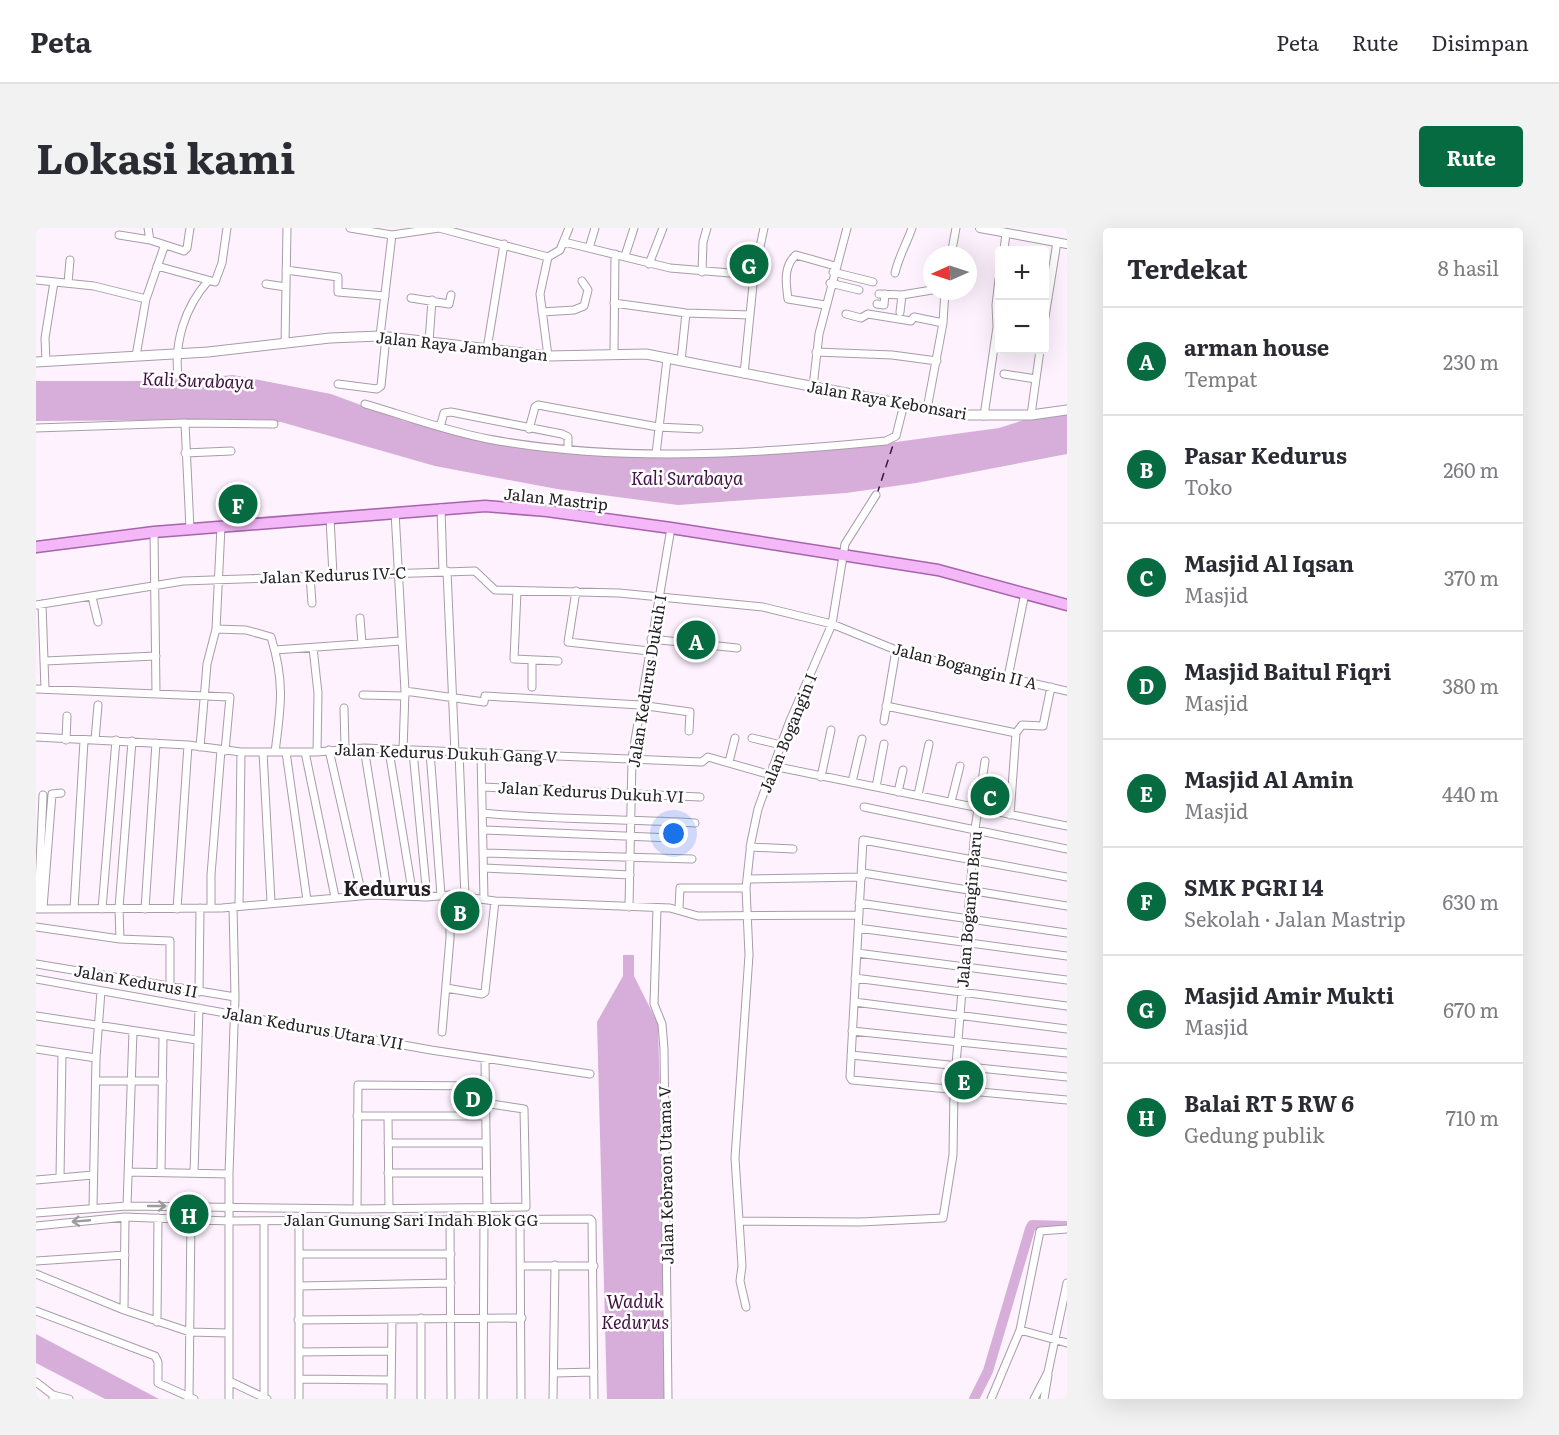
<!DOCTYPE html>
<html lang="id">
<meta charset="utf-8">
<style>
body{margin:0;font-family:Literata,serif;background:#f2f2f3;color:#2b2b33}
.controls{position:absolute;right:18px;top:18px;display:grid;overflow:hidden;border-radius:6px;box-shadow:0 6px 24px #0002}
.controls button{width:54px;height:54px;display:grid;place-items:center;padding:0;border:0;border-bottom:2px solid #e1e1e2;background:#fff;color:#2b2b33;font:30px sans-serif}
.compass{position:absolute;left:887px;top:18px;width:54px;height:54px;border-radius:50%;background:#fff;box-shadow:0 6px 24px #0002;rotate:267deg}
.you{position:absolute;left:638px;top:606px;width:21px;height:21px;margin:-15px;border:4px solid #fff;border-radius:50%;background:#1a73e8;box-shadow:0 0 0 9px #1a73e833}
.badge{display:grid;place-items:center;width:39px;height:39px;border-radius:50%;background:#066b40;color:#fff;font-size:20px;font-weight:700}
.pin{position:absolute;translate:-50% -50%;border:3px solid #fff;box-shadow:0 2px 6px #0006}
.list{margin:0;padding:0;list-style:none}
h2{display:flex;justify-content:space-between;align-items:center;height:78px;margin:0;padding:0 24px;font-size:26px}
h2 small{font-size:20px;font-weight:400;color:#7c7c81}
.list li{display:grid;grid-template-columns:39px 1fr auto;gap:18px;align-items:center;box-sizing:border-box;height:108px;padding:0 24px;border-top:2px solid #e1e1e2}
.list b{display:block;font-size:22px;white-space:nowrap}
.list p{margin:0;font-size:20px;white-space:nowrap;color:#7c7c81}
.list em{font-size:20px;font-style:normal;color:#7c7c81}
.map{position:relative;flex:none;width:1031px;height:1171px;overflow:hidden;border-radius:6px}
header{display:flex;align-items:center;gap:36px;box-sizing:border-box;height:84px;padding:0 30px;background:#fff;border-bottom:2px solid #e1e1e2}
header strong{font-size:28px}
nav{display:flex;gap:33px;margin-inline-start:auto;font-size:21px}
.intro{display:flex;align-items:center;justify-content:space-between;box-sizing:border-box;height:144px;padding:0 36px}
h1{margin:0;font-size:42px}
.button{padding:15px 27px;border-radius:6px;background:#066b40;color:#fff;font-size:21px;font-weight:700}
main{display:flex;gap:36px;padding:0 36px}
aside{flex:1;background:#fff;border-radius:6px;box-shadow:0 6px 24px #0002}
.map>svg:first-child{display:block}
</style>
<header>
<strong>Peta</strong>
<nav><a>Peta</a><a>Rute</a><a>Disimpan</a></nav>
</header>
<div class="intro"><h1>Lokasi kami</h1><a class="button">Rute</a></div>
<main>
<div class="map">
<svg width="1031" height="1171" viewBox="0 0 1031 1171">
<rect width="100%" height="100%" fill="#fdf2fe"/>
<path fill="#d7aed9" d="M197,147L295,166L368,193L456,214L517,224L593,228L860,214L963,200L988,192L1031,185V226L880,255L810,265L642,277L521,261L399,238L245,194L162,192L0,193V153H130Z
M587,727H598V748L622,796L630,1089L629,1171H571L561,794L587,748Z
M0,1106L123,1171H69L0,1135Z"/>
<g fill="none" stroke-linecap="round" stroke-linejoin="round">
<path stroke="#d7aed9" stroke-width="10" d="M938,1171L952,1143L994,1001L996,997L1031,998"/>
<path stroke="#411045" stroke-width="1.5" stroke-dasharray="8 6" stroke-linecap="butt" d="M841,266L859,211"/>
<defs>
<path id="minor" d="M112,0L114,12L148,23L151,20L154,0
M314,0L356,7L403,0L512,29
M83,7L114,12
M528,14L634,40L718,47
M553,20L559,0
M968,22L970,5
M915,27L920,0
M589,28L598,0
M512,29L524,22L533,0
M613,36L627,0
M121,38L179,54L186,35L191,0
M250,42L302,49V64L349,68
M666,44L667,14L671,0
M797,44L837,54
M859,45C863,28 870,17 876,0
M0,52L58,58L110,71
M32,55L34,32
M794,55L823,62
M230,56L250,59
M843,66L866,67L896,62
M375,70L413,76L415,67
M578,75L650,85L714,87
M841,76L848,77L849,66
M789,77L752,71C750,56 747,38 760,27L799,38
M506,84L538,82L548,78L552,62L546,53
M864,84L866,67
M810,86L825,90L832,86L875,93L878,89L907,95
M1008,95L1021,14
M344,108L356,7
M393,114L396,72
M249,116L251,0
M451,121L468,16
M780,124L856,127L901,133
M578,125L579,26
M100,128L110,71L128,19
M512,128L504,66L512,29
M10,133L9,110L18,54
M645,133L650,85
M708,146L718,47L728,0
M968,146L1000,151
M142,148C138,114 149,79 172,53
M302,156L341,161L345,158L350,109
M777,159L783,106L811,0
M329,176C370,188 410,203 452,211C582,235 719,226 850,213L860,208L868,176
M891,181L907,95L909,63
M995,187L1004,122
M948,188L961,99L960,77L963,51
M149,195L238,196
M404,199L408,185L415,184L526,206L532,209V221
M0,200L149,195L154,301
M493,201L499,179L502,177L622,199L663,201
M149,225L195,223
M620,226L631,131
M405,280L407,344
M359,284L369,463L367,523
M294,290L297,347
M118,304L120,465
M411,343L419,525
M274,348L276,375
M481,363L478,431L522,433
M540,363L532,414L613,423
M56,369L62,394
M6,376L9,461
M0,377L147,353L439,343L459,362L583,365L727,379L796,396L860,422L900,433L1031,463
M324,390L326,416
M180,401L210,402L235,409C249,454 245,478 239,524
M615,411L701,420
M277,420L282,465L281,524
M239,422L365,413
M9,433L120,428
M972,449L989,365
M496,459V433
M0,461L194,469L189,523
M369,463L448,474L449,468L604,477L654,484L653,503
M327,467L369,468
M850,478L980,505
M308,480L309,520
M848,493L860,422
M980,505L986,497L1007,498L1015,459
M0,509L152,517L205,524H281L328,520L666,534L672,529L735,547
M716,510L745,517
M30,512L31,488
M59,512L62,477
M164,519L171,436L180,401L185,299
M328,520L352,667
M293,522L326,667
M353,523L377,668
M227,524L235,674
M250,524L271,672
M269,524L299,669
M377,524L391,669
M394,524L405,667
M423,525L429,669
M445,526L448,671
M693,534L699,510
M737,538L1031,598
M785,549L795,502
M816,554L826,511
M446,559L664,569
M840,559L848,516
M862,564L867,542
M882,567L893,516
M915,574L924,538
M828,579L1031,621
M447,585C517,592 588,591 659,595
M974,587L980,505
M448,602L635,610
M714,619L757,621
M449,625L656,631
M449,640L594,647
M827,645L1031,678
M1031,649L827,612L814,849L816,852L1031,872
M711,651L826,649
M823,675L1031,705
M203,678L205,524
M593,679L596,530L635,300
M7,680L16,566L25,565
M175,680V647L185,522
M621,680L618,776L626,796L628,821L632,1171
M643,680L644,660H710
M0,681L186,680L336,667L391,669L414,667L459,673L634,680L662,688L822,687
M2,681L7,567
M38,681L48,513
M66,681L80,512
M109,681L120,515
M141,681L152,517
M0,699L84,711L134,713V759
M822,700L1031,728
M84,711L83,680L96,513
M821,725L1031,752
M0,736L199,769
M819,750L1031,778
M0,751L395,822L554,846
M410,760L446,766L449,764L459,673
M163,764L164,680
M818,774L1031,801
M0,788L161,812
M816,803L1031,825
M406,804L414,710V667
M0,821L60,830
M815,827L1031,849
M449,831L451,980
M60,853H127
M321,888H448
M352,888L353,981
M352,915H449
M92,944L193,946
M125,944L127,809
M158,945L163,780
M352,945H450
M24,949L26,826
M0,952L57,947
M91,978L97,803
M57,979L60,830L65,763
M321,981L322,857L448,858
M0,985L91,978L321,981L490,979L488,881L448,875
M414,990L415,1171
M263,992V1171
M228,993V1169
M484,993L485,1171
M703,993L824,994L907,990L917,927L918,862L939,601L949,533
M0,998L89,989L193,993L554,991L556,993L558,1171
M263,1026H415
M0,1033L89,1027
M485,1038H558
M0,1046L88,1082L154,1104L192,1105
M263,1058L415,1055
M710,1079L704,1053L706,1038L699,930L713,727L710,660L715,614L722,581L753,495L796,396L809,316L840,267
M88,1082L89,989
M0,1083L119,1128L122,1134V1155L158,1171
M385,1090V1171
M262,1092L486,1090
M121,1094L122,990
M984,1102L1031,1115
M263,1124L355,1123
M518,1145L558,1144
M264,1151L355,1152
M193,1153L231,1171
M0,1154L17,1167V1171
M17,1167L33,1171
M153,1169L155,990
M193,1171V946L199,769L197,679
M355,1171L356,1091
M447,1171L448,992
M517,1171L519,1037
M955,1171L984,1102L1004,1003L1031,1001
M998,1171L1012,1144L1031,1055
M1008,1171L1012,1147"/>
<path id="tertiary" d="M944,0L1031,16"/>
<path id="secondary" d="M0,134L172,124L294,110L344,108L512,128L610,126L923,187H995L1031,182"/>
<path id="primary" d="M0,319L118,304L449,278L511,283L635,300L902,342L1031,377"/>
</defs>
<use href="#minor" stroke="#a89ca9" stroke-width="9"/>
<use href="#tertiary" stroke="#a89ca9" stroke-width="10"/>
<use href="#secondary" stroke="#a89ca9" stroke-width="11"/>
<use href="#primary" stroke="#a664ab" stroke-width="13"/>
<use href="#minor" stroke="#fff" stroke-width="7"/>
<use href="#tertiary" stroke="#fff" stroke-width="8"/>
<use href="#secondary" stroke="#fff" stroke-width="9"/>
<use href="#primary" stroke="#f4b8f8" stroke-width="10"/>
</g>
<defs><path id="oneway-shaft" d="M-6 0H5M1.5-3L5.5 0L1.5 3" fill="none" stroke-width="1.6" stroke-linecap="round" stroke-linejoin="round" transform="scale(1.5)"/></defs>
<g stroke="#9d9b9d">
<use href="#oneway-shaft" transform="translate(121 978)"/>
<use href="#oneway-shaft" transform="translate(45 993) rotate(175)"/>
</g>
<g text-anchor="middle" stroke-width="5" stroke-linejoin="round" paint-order="stroke">
<g font-size="16" fill="#252025" stroke="#fff">
<text transform="translate(426 118) rotate(6)" y="6">Jalan Raya Jambangan</text>
<text transform="translate(851 172) rotate(10)" y="6">Jalan Raya Kebonsari</text>
<text transform="translate(520 271) rotate(6)" y="6">Jalan Mastrip</text>
<text transform="translate(297 347) rotate(-2)" y="6">Jalan Kedurus IV-C</text>
<text transform="translate(929 438) rotate(14)" y="6">Jalan Bogangin II A</text>
<text transform="translate(611 453) rotate(-81)" y="6">Jalan Kedurus Dukuh I</text>
<text transform="translate(752 505) rotate(-68)" y="6">Jalan Bogangin I</text>
<text transform="translate(410 525) rotate(2)" y="6">Jalan Kedurus Dukuh Gang V</text>
<text transform="translate(555 564) rotate(3)" y="6">Jalan Kedurus Dukuh VI</text>
<text transform="translate(933 681) rotate(-85)" y="6">Jalan Bogangin Baru</text>
<text transform="translate(100 753) rotate(10)" y="6">Jalan Kedurus II</text>
<text transform="translate(277 800) rotate(10)" y="6">Jalan Kedurus Utara VII</text>
<text transform="translate(630 947) rotate(-91)" y="6">Jalan Kebraon Utama V</text>
<text x="375" y="998">Jalan Gunung Sari Indah Blok GG</text>
</g>
<g font-size="18" font-style="italic" fill="#411045" stroke="#fff">
<text transform="translate(162 153) rotate(2)" y="6">Kali Surabaya</text>
<text x="651" y="257">Kali Surabaya</text>
<text x="599" y="1080">Waduk<tspan x="599" dy="21">Kedurus</tspan></text>
</g>
<g font-size="20" font-weight="bold" fill="#252025" stroke="#fff">
<text x="351" y="668">Kedurus</text>
</g>
</g>
</svg>
<div class="controls">
<button>+</button>
<button>−</button>
</div>
<svg class="compass" viewBox="-18 -18 36 36"><path d="M0-13l5 13h-10z" fill="#e53935"/><path d="M0 13l5-13h-10z" fill="#7c7c81"/></svg>
<div class="you"></div>
<div class="pin badge" style="left:660px;top:412px">A</div>
<div class="pin badge" style="left:424px;top:683px">B</div>
<div class="pin badge" style="left:954px;top:568px">C</div>
<div class="pin badge" style="left:437px;top:869px">D</div>
<div class="pin badge" style="left:928px;top:852px">E</div>
<div class="pin badge" style="left:202px;top:276px">F</div>
<div class="pin badge" style="left:713px;top:36px">G</div>
<div class="pin badge" style="left:153px;top:986px">H</div>
</div>
<aside>
<h2>Terdekat<small>8 hasil</small></h2>
<ul class="list">
<li><span class="badge">A</span><div><b>arman house</b><p>Tempat</p></div><em>230 m</em></li>
<li><span class="badge">B</span><div><b>Pasar Kedurus</b><p>Toko</p></div><em>260 m</em></li>
<li><span class="badge">C</span><div><b>Masjid Al Iqsan</b><p>Masjid</p></div><em>370 m</em></li>
<li><span class="badge">D</span><div><b>Masjid Baitul Fiqri</b><p>Masjid</p></div><em>380 m</em></li>
<li><span class="badge">E</span><div><b>Masjid Al Amin</b><p>Masjid</p></div><em>440 m</em></li>
<li><span class="badge">F</span><div><b>SMK PGRI 14</b><p>Sekolah · Jalan Mastrip</p></div><em>630 m</em></li>
<li><span class="badge">G</span><div><b>Masjid Amir Mukti</b><p>Masjid</p></div><em>670 m</em></li>
<li><span class="badge">H</span><div><b>Balai RT 5 RW 6</b><p>Gedung publik</p></div><em>710 m</em></li>
</ul>
</aside>
</main>
